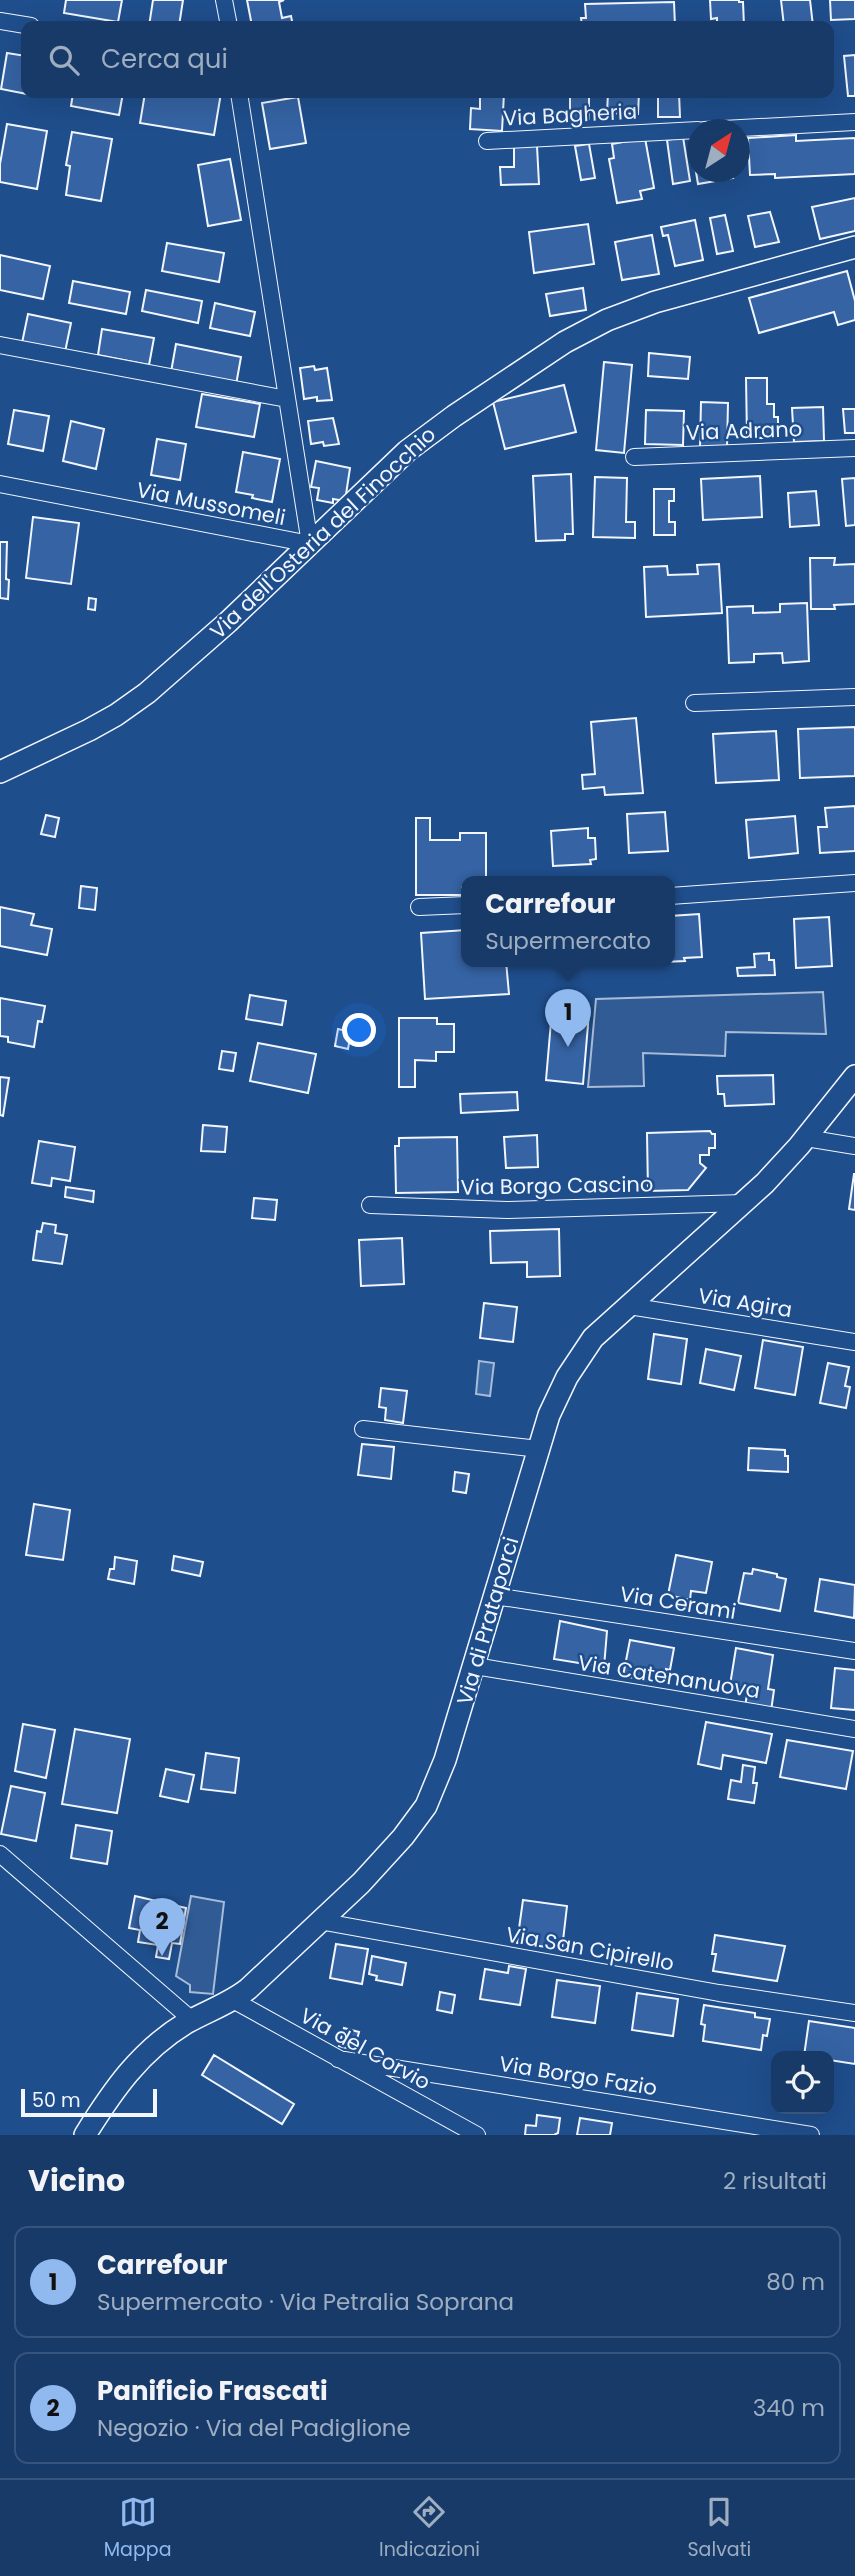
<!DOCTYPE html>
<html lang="it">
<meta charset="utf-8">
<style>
body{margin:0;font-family:Poppins,sans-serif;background:#20416f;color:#f1f3f6}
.controls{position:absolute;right:21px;bottom:21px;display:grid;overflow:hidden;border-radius:14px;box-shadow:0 7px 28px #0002}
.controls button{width:63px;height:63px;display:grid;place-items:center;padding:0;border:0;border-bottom:2px solid #36547d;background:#173a69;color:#f1f3f6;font:35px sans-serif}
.compass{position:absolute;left:687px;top:119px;width:63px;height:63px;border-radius:50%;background:#173a69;box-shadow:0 7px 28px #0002;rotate:36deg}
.scale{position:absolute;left:21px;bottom:18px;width:136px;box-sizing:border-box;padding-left:7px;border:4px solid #f2f6ff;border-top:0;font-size:19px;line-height:24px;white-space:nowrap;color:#f2f6ff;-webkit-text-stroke:5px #1f4e8c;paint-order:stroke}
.you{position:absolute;left:360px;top:1031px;width:24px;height:24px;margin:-18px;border:5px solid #fff;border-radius:50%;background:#1a73e8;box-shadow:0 0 0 10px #1a73e833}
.badge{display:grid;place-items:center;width:46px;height:46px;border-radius:50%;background:#90b9f0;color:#111;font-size:23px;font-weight:700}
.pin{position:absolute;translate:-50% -58px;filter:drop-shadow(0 2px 4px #0008)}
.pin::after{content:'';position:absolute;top:37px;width:24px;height:21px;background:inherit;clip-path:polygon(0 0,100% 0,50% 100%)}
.popup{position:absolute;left:461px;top:876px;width:214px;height:91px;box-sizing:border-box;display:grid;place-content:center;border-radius:14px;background:#173a69;filter:drop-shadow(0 2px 5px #0005);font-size:23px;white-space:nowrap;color:#9eadc0}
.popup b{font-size:26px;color:#f1f3f6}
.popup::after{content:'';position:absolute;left:50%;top:100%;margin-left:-14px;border:14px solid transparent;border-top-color:#173a69}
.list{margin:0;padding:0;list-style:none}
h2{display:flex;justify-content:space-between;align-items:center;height:91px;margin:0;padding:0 28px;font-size:30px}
h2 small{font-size:23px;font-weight:400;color:#9eadc0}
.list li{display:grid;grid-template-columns:46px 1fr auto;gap:21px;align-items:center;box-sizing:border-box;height:112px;margin:0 14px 14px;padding:0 14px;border:2px solid #36547d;border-radius:14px}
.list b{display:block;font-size:26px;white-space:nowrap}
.list p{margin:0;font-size:23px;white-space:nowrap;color:#9eadc0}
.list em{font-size:23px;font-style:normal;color:#9eadc0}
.icon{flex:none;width:38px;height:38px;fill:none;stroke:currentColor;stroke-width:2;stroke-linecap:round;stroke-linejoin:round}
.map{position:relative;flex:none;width:855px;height:2135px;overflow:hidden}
.search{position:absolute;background:#173a69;box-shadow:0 7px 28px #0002;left:21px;right:21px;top:21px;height:77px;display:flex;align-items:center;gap:18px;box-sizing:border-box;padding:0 24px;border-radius:14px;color:#9eadc0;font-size:26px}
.sheet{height:343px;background:#173a69}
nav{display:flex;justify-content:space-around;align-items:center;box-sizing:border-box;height:98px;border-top:2px solid #36547d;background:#173a69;font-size:19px;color:#9eadc0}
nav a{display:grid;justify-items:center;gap:4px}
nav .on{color:#90b9f0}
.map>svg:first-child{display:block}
</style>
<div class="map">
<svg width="855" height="2135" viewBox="0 0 855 2135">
<rect width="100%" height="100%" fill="#1f4e8c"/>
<path fill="#305b95" stroke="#a8bbd7" stroke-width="2" d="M823,992L826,1034L726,1032L725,1056L643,1053L644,1086L588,1087L596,999Z
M191,1896L224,1902L213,1994L190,1992V1985L176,1976Z"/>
<path fill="#3b69a3" stroke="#a8bbd7" stroke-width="2" d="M479,1361L494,1363L490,1396L476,1394Z"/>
<path fill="#3563a3" stroke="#f2f6ff" stroke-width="2" d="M66,0H122L118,22L64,13Z
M153,0H183L179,26H149Z
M247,0H284L279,2L282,18L291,16L293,26H252Z
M710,0H739V2H743L744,26H717V18L711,19Z
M781,0H810L813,26H784Z
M830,0H855V19L831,20Z
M674,2L675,26H582L581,18H586L585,4Z
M7,53L26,56V93H32V95L1,89Z
M855,55V96H848L844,56Z
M73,93H123L119,115L71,106Z
M145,93H221L214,135L140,123Z
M480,93H504L502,131L470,129L471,108L480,109Z
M570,93H589V119H570Z
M608,93H639L638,114L607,113Z
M658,93H679L680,117H658Z
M298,97L306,143L270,149L262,103Z
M7,124L47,131L37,189L0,182V164Z
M72,132L112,139L101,201L66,195L70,166L66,165Z
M796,135V141L855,138V174L775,178V174L750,175L748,138Z
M683,137L690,181L673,184L667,140Z
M645,138L654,188L640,191L642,199L617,203L609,159L614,158L612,144Z
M698,140V172H731L733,178L698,184L691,142Z
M589,144L595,178L581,180L575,146Z
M514,146H537L539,184L501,185L500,167H514Z
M230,159L241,220L208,226L198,165Z
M855,198V231L820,239L812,207Z
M770,212L779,242L755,247L748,216Z
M725,215L733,251L717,254L710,218Z
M695,220L703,260L675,266L668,235L663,236L661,227Z
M588,224L594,264L534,273L529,232Z
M652,235L659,274L622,280L615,242Z
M167,243L224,253L219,282L162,271Z
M0,255L50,266L43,299L0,290Z
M847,271L855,301V320L838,325L834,312L759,333L749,298Z
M73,281L130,292L126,314L69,303Z
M583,288L586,310L550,316L546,294Z
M146,290L202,301L198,323L142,311Z
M215,303L255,312L250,336L210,328Z
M28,314L71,323L65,352L22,343Z
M102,329L154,338L149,365L98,355Z
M176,344L241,357L236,385L171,372Z
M649,353L690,357L688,379L648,376Z
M604,362L632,365L624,453L596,450Z
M314,366L315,370L327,368L332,400L317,401V397L304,399L300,368Z
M746,378H767V404H774V417H778V438H747Z
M564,385L576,432L505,449L493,402Z
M202,394L260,404L254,437L196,427Z
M701,402L728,403L727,448L700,447Z
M823,407L824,441L794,442L792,408Z
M843,409H855V433H845Z
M14,410L49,416L43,451L8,444Z
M646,410L684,411L683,445L645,444Z
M333,418L339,444L324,446L323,442L311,444L308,421Z
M71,421L104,429L96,469L63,461Z
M157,439L186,444L180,480L151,475Z
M243,452L280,459L272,502L252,498L253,495L236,492Z
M316,461L350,468L345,501L333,499V503L317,500L319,488L311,487Z
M571,474L573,534H565V540L536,541L533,476Z
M760,476L762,517L703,520L701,479Z
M595,477L627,478L626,522H635V538L593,537Z
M855,478V525L846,526L842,479Z
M654,489H674V501H669V522H675V535H654Z
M816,491L819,525L790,527L788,493Z
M33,517L79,523L71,584L26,578Z
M0,542H7L6,579L9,580L8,599L0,598Z
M810,558H835L834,565L855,564V604L834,605L835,609H811Z
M719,564L722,613L646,617L644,567L667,566L668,575L698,574L697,565Z
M89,598L96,599L95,610L88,609Z
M807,603L809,661L783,663L782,653L754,654V662L729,663L727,607L753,606V613L780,612V604Z
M636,718L643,793L605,795L604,787L583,789L582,775L595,774L591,722Z
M855,727V776L800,778L798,729Z
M776,731L779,780L716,783L713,734Z
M855,806V851L820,853L818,827H827L825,808Z
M665,812L668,851L629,853L627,814Z
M46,815L59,818L55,837L41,834Z
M795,816L798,853L749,858L746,820Z
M416,818H430V840H460V833H486V881H466V887H462L463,895H416Z
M588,828V838H595L596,859L590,860L591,864L553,866L551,831Z
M81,886L97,888L95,910L79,908Z
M0,907L34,914L31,925L52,929L47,955L0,946Z
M699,914L702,957L684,958L685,961L663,962L670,961V916Z
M829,917L832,966L796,968L794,919Z
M466,930V961H506L509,994L425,999L421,933Z
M769,953V960H774L775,975L738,976L737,968L755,967L754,954Z
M250,995L286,1001L282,1025L246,1019Z
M0,998L45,1006L42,1022L38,1021L34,1047L8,1042V1037L0,1036Z
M552,1010L589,1013L583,1084L546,1080Z
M399,1018H437V1024H454V1052H436V1061L415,1060V1087H399Z
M338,1029L351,1032L348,1049L335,1046Z
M258,1043L316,1054L308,1093L250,1081Z
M222,1051L236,1053L233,1071L219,1069Z
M773,1075L774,1104L725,1106L724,1094H718L717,1076Z
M0,1077L9,1078L3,1116L0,1115Z
M517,1092L518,1110L461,1113L460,1094Z
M203,1125L227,1127L225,1152L201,1151Z
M710,1131L712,1134H715V1148H709V1155H700V1163L706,1168L688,1190L648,1191L647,1133Z
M537,1135L538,1167L506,1168L504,1137Z
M457,1137L458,1192L396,1193L395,1146H399V1138Z
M39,1141L75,1147L70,1181L52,1178L51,1186L32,1183Z
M854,1174H855V1210L849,1209Z
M66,1187L94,1191L93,1202L65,1197Z
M254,1198L277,1200L275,1220L252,1218Z
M43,1223L56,1225L55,1233L67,1235L62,1264L33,1260L37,1231L41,1232Z
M559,1229L560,1276L527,1277V1262L491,1263L490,1231Z
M402,1238L404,1284L361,1286L359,1240Z
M484,1303L517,1307L513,1342L480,1338Z
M654,1334L687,1339L681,1384L648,1379Z
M763,1340L803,1347L795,1395L755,1388Z
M706,1349L741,1356L734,1390L700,1383Z
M828,1363L849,1367L845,1386L850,1387L846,1408L820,1403Z
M381,1388L407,1391L403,1423L385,1420L386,1408L379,1407Z
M362,1444L394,1447L391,1479L358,1475Z
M749,1448L785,1450V1456H788V1472L748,1470Z
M455,1472L469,1474L466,1493L453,1491Z
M34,1504L70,1510L63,1560L26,1555Z
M676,1555L712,1562L706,1593L691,1591L690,1600L668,1595Z
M174,1556L203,1562L200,1576L172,1570Z
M115,1557L137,1561L134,1584L108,1579L110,1569H114Z
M753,1569L777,1574V1577L786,1579L780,1611L738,1603L744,1573L752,1574Z
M820,1579L855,1585L854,1618L815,1611Z
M560,1621L607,1631L604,1667L554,1659Z
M630,1640L674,1648L670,1670L666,1669L663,1683L623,1676Z
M736,1648L773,1655L768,1689L774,1690L771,1711L745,1707L748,1688L730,1685Z
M835,1668L855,1670V1710L831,1708Z
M706,1722L772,1734L766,1763L723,1755L721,1769L698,1764Z
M23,1724L55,1730L46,1778L15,1771Z
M75,1729L130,1739L117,1813L62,1804Z
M787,1740L853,1751L846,1789L780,1777Z
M206,1753L239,1758L235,1793L201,1789Z
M743,1765L755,1767L753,1783H757L754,1803L728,1799L731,1780L741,1782Z
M166,1769L194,1775L188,1802L160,1796Z
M11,1786L45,1793L36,1841L1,1834Z
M76,1825L112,1831L107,1864L71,1858Z
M135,1896L186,1908L180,1944L172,1943L169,1959L156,1957L158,1945L138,1942L140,1930L129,1928Z
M523,1900L567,1906L562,1949L517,1943Z
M715,1935L785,1946L777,1981L713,1971L716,1954H712Z
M336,1944L368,1949L362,1984L330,1978Z
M372,1956L406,1963L402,1985L376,1980L377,1976L369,1974Z
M509,1966L526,1969L520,2005L480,1999L485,1969L508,1973Z
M557,1980L600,1986L595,2023L552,2017Z
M440,1992L455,1995L452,2013L437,2010Z
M637,1993L678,1999L673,2036L632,2030Z
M704,2005L755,2013V2017L770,2019L767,2036L763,2035L761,2050L703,2041L705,2025L701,2024Z
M809,2021L855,2028V2064L829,2060V2056H804Z
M344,2028L359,2032L354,2050L339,2046Z
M214,2055L294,2104L282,2124L202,2075Z
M537,2115L560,2118L558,2133L554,2135H525L526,2125L536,2126Z
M580,2118L612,2123L610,2135H577Z"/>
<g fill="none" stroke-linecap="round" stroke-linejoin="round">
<defs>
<path id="minor" d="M224,0L229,26
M0,21L31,26
M704,130L855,122
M487,141L698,130
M0,345L287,399
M634,457L855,448
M0,484L310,544L239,93
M694,703L855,697
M670,896L855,883
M419,907L466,905
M806,1138L855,1146
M370,1205L507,1210L744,1203
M629,1306L855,1342
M363,1429L539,1449
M495,1596L855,1651
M475,1666L855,1729
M0,1854L192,2020
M319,1921L719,1993L855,2013
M233,2000L477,2135
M338,2059L811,2135"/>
<path id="tertiary" d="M0,772L89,730L116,715L147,693L228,622L407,451L454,416L565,342L607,320L655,302L855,247
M85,2135C113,2090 140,2051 186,2023C207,2011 229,2004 248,1989L361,1883L403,1837L426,1806L445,1760L549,1415L567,1377L593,1338L765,1183L799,1146L855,1076"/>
</defs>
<use href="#minor" stroke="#f2f6ff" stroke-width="18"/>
<use href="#tertiary" stroke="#f2f6ff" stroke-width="24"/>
<use href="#minor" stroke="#1f4e8c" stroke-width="16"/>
<use href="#tertiary" stroke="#1f4e8c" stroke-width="21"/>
</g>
<g text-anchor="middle" stroke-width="5" stroke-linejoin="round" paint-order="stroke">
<g font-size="21" fill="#f2f6ff" stroke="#1f4e8c">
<text transform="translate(570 115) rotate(-3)" y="7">Via Bagheria</text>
<text transform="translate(744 431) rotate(-2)" y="7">Via Adrano</text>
<text transform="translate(211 504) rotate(11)" y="7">Via Mussomeli</text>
<text transform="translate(323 533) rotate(-43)" y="7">Via dell'Osteria del Finocchio</text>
<text transform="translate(557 1186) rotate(-1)" y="7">Via Borgo Cascino</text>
<text transform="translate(745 1303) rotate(9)" y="7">Via Agira</text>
<text transform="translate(678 1603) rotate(9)" y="7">Via Cerami</text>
<text transform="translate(488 1621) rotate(-74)" y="7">Via di Prataporci</text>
<text transform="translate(669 1677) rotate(9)" y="7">Via Catenanuova</text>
<text transform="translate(590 1949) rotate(10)" y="7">Via San Cipirello</text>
<text transform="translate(365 2049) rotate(29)" y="7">Via del Corvio</text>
<text transform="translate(578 2076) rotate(9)" y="7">Via Borgo Fazio</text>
</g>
</g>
</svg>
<div class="controls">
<button><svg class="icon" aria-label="locate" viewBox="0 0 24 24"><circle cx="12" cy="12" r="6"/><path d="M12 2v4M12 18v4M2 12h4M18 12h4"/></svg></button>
</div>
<svg class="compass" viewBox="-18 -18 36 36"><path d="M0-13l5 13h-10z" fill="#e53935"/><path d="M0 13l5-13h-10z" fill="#9eadc0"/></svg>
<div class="scale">50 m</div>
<div class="you"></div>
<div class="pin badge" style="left:568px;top:1047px">1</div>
<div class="popup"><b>Carrefour</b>Supermercato</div>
<div class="pin badge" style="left:162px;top:1956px">2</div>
<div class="search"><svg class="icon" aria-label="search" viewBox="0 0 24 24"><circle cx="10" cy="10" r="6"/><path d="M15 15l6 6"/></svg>Cerca qui</div>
</div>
<section class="sheet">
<h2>Vicino<small>2 risultati</small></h2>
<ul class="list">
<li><span class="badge">1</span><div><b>Carrefour</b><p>Supermercato · Via Petralia Soprana</p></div><em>80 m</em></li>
<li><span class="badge">2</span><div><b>Panificio Frascati</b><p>Negozio · Via del Padiglione</p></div><em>340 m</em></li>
</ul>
</section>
<nav>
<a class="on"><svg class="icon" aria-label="map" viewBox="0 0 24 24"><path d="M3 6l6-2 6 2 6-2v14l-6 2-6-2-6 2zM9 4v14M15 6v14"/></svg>Mappa</a>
<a><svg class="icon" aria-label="directions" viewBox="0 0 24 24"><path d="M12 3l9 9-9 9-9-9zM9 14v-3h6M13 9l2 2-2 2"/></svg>Indicazioni</a>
<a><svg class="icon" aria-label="saved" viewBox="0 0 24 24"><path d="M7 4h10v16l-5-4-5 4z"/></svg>Salvati</a>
</nav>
